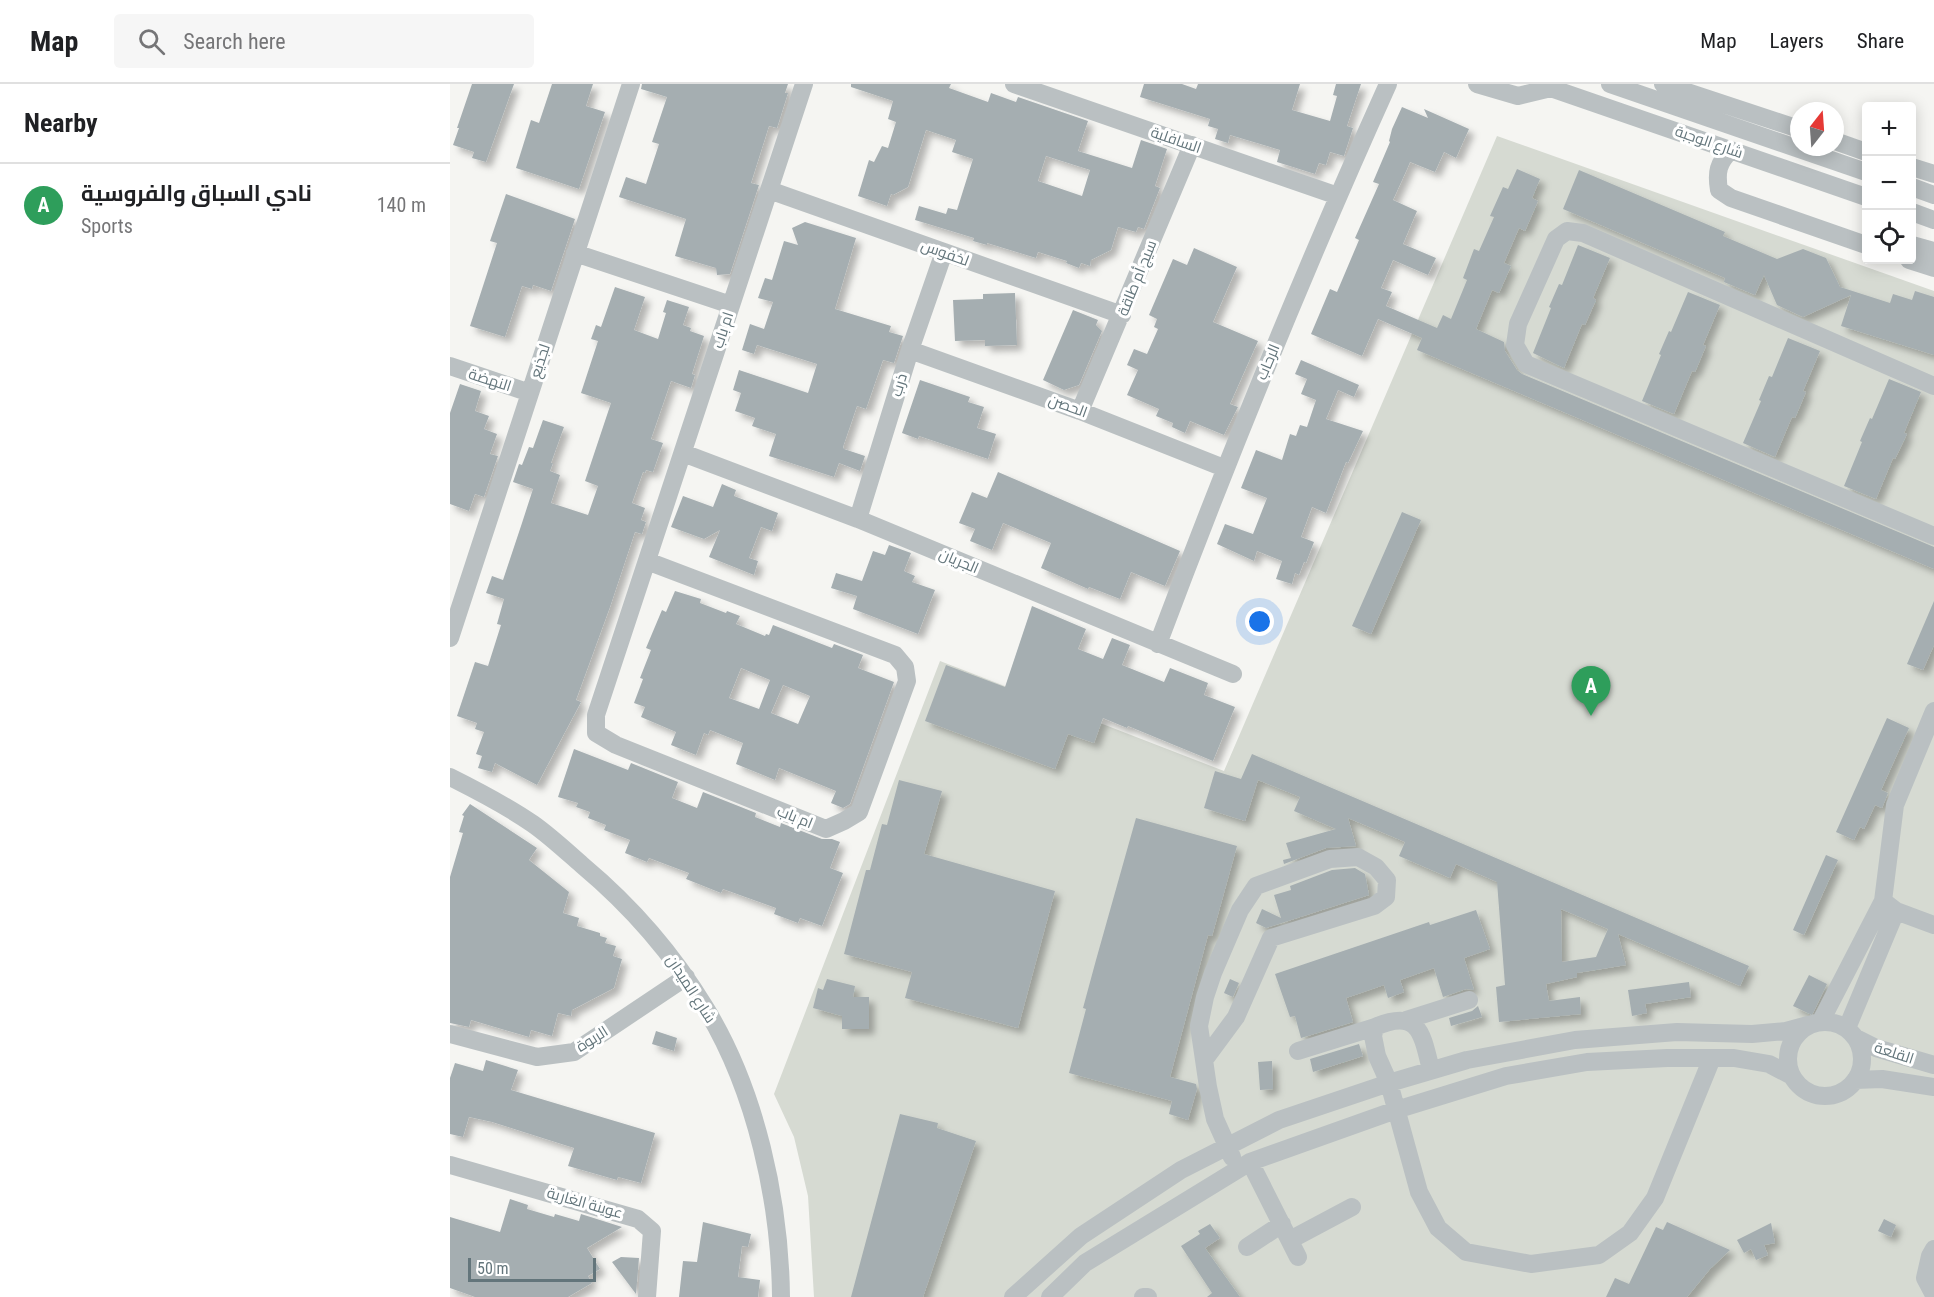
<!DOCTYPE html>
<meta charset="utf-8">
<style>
body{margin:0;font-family:"Roboto Condensed",Cairo,sans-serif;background:#f6f6f6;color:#202124}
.controls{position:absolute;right:18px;top:18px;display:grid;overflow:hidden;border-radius:6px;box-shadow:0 3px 15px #0003}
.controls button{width:54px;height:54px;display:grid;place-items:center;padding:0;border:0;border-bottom:2px solid #e0e0e0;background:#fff;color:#202124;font:30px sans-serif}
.compass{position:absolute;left:1340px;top:18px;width:54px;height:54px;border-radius:50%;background:#fff;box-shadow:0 3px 15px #0003;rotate:17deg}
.scale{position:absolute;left:18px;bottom:15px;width:128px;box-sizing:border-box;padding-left:6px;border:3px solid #63757b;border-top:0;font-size:16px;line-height:21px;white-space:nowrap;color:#63757b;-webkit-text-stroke:4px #fff;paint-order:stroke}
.you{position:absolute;left:810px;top:538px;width:21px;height:21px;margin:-15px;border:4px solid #fff;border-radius:50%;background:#1a73e8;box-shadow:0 0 0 9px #1a73e833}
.badge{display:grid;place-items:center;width:39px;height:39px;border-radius:50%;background:#d53c33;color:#fff;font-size:20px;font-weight:700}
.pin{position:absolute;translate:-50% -50px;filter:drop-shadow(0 2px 3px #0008)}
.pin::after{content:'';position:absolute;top:32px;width:21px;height:18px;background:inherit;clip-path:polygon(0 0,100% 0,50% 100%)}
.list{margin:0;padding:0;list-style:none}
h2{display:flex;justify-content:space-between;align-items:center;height:78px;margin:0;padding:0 24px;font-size:26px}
h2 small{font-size:20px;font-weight:400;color:#757577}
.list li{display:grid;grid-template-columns:39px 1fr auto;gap:18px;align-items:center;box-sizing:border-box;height:84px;padding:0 24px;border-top:2px solid #e0e0e0}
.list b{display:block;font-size:22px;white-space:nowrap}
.list p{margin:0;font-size:20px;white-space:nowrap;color:#757577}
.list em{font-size:20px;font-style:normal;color:#757577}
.icon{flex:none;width:33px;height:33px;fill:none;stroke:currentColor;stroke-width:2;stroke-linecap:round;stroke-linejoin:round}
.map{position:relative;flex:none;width:1484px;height:1213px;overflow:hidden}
header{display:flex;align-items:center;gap:36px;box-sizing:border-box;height:84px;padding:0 30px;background:#fff;border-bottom:2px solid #e0e0e0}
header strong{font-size:28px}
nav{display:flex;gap:33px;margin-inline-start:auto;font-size:21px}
.search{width:420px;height:54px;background:#f6f6f6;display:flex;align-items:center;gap:15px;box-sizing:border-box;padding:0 21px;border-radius:6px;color:#757577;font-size:22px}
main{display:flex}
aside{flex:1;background:#fff}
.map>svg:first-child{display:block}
</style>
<header>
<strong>Map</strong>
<div class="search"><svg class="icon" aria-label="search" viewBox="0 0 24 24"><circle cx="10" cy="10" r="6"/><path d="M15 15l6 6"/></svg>Search here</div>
<nav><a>Map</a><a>Layers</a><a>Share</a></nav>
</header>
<main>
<aside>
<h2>Nearby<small></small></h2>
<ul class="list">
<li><span class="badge" style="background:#2e9e5b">A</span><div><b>نادي السباق والفروسية</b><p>Sports</p></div><em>140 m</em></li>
</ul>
</aside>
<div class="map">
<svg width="1484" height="1213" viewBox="0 0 1484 1213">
<defs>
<filter id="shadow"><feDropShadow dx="5.5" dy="5.5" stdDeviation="3" flood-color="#0004"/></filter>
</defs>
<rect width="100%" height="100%" fill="#f5f5f2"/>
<path fill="#d6dad2" d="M1047,52L1484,207V1213H364L358,1112L344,1053L324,1010L490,577L774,687Z"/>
<path fill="#a5aeb1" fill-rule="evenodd" filter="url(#shadow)" d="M22,0H64L36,78L22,74L24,68L3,61L9,44H7Z
M102,0H143L136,22L155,28L129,105L66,84L81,36L89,39Z
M192,0H338L335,9H338L327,44L319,42L301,99L309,101L280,190L267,191L266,184L225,172L236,135L169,113L176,93L196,100L209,60L202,58L217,13L191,5Z
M401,0H501L499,4L538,18L541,9L566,18L568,13L638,37L628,67L682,84L691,56L717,65L705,102L710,104L694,145L688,143L686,148L668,143L661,166L641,176L640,182L631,179L629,184L616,179L617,177L588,168L586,174L537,159V161L523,157L524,154L465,136L469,122L496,130L498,124L507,126L523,75L502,68L506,56L476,46L458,103L443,111L441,110L437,122L408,112L419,76L424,78L432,62L438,64L446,38L438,35L443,17L401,3ZM596,72L640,86L632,112L588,97Z
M694,0H732L746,5L748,0H850L842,26L880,37L887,12L883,11L886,0H911L897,42L903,44L894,72L880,68L876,81L869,79L865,90L827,78L830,66L780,51L778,59L765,55L768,45L758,42L760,35L690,13Z
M952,23L978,34L974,25L1019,45L1006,74L994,68L985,88L960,78L958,83L943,116L967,127L953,160L986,174L978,191L943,176L931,204L942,208L936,222L987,244L993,231L1001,235L1017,196L1013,194L1024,165L1029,167L1044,133L1040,132L1053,103L1058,105L1067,85L1090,95L1082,114L1088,117L1075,147L1069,144L1054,179L1061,182L1049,209L1042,206L1026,245L1054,258L1055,267L1067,286L1072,290L1484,463V485L967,266L972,254L928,235L912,272L861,250L880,205L887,208L909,156L905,154L929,100L923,98L940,58L939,57L942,45Z
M1129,86L1275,148L1273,152L1327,175L1353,165L1376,174L1390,203L1440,219L1443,210L1462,216L1465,207L1484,213V271L1391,242L1401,211L1353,233L1327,221L1314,191L1305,211L1274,198L1275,194L1113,125Z
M56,110L125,135L101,207L83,201L82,205L72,202L55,253L20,242L47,159L40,157Z
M355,138L406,154L385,225L441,242L439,248L453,252L444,279L433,276L416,325L407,322L393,363L394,365L415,372L410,387L389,379L384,393L319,372L326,350L302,342L305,334L285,327L291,309L283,306L289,286L358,309L367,280L307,261L304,270L292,266L300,240L314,245L323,218L308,214L315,194L322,196L334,157L348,161L342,144Z
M1128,161L1160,174L1143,214L1146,216L1135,241L1132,240L1114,284L1083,269L1101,224L1099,223L1109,200L1112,201Z
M744,164L787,183L763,238L808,257L780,320L788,323L774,351L740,337L735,349L722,343L723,339L706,332L709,325L677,311L688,286L677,281L684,265L697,270L708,245L704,243L707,235L699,231L723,175L737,181Z
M165,203L195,213L184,246L208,255L216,229L213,228L217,216L239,223L233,241L241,244L240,247L254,252L242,290L245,291L241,304L221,297L201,355L213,359L203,388L196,386L195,389L193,388L182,419L195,424L191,436L196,438L192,450L185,448L160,523L126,616L131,618L87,701L45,679L42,688L28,684L32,672L26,670L34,648L25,645L27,639L7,632L25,578L38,582L51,541L47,540L54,515L36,509L42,492L53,496L72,439L83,405L63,398L69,380L72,381L79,363L83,364L93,336L114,343L101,379H103L100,387L110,391L101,419L138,431L148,402L135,397L161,319L131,309L148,257L141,255L146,241L151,243Z
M1238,208L1270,221L1253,261L1256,262L1245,288L1242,287L1224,330L1192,317L1211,271L1209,270L1219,247L1221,248Z
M565,209L567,261L535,262V256L505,257L503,216L533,215V210Z
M623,226L648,236L646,241L652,247L629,301L614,306L593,296Z
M1338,254L1370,267L1353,307L1356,308L1345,334L1342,333L1325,373L1293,359L1311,317L1309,316L1319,292L1322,293Z
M851,276L909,301L904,313L888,306L876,335L913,347L898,379L896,378L876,429L862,423L851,453L864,458L856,479L854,478L849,491L845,489L842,500L826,495L832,477L807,467L804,477L767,460L775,440L803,450L817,414L791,404L806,366L832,376L840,350L846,352L850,341L857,343L866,316L851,310L857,295L845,290Z
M1439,295L1471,308L1454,349L1457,350L1445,375L1443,374L1426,415L1394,402L1412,358L1410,357L1420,334L1422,335Z
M470,296L520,313L518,318L534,323L527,344L546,350L538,375L469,352L468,355L452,349Z
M10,300L31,307L25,327L39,332L34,345L47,350L40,370L48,372L34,413L25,410L19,427L0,420V329Z
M548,388L730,467L715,502L681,488L670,515L639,503L638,505L591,484L601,459L553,439L542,466L520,457L525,445L509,439L522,408L537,414Z
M272,400L286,406L284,412L328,429L322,447L311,443L299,474L308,477L304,491L259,473L270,446L254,455L221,443L233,412L263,423Z
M952,428L971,436L921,550L902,542Z
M439,461L461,469L454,487L465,492L462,498L485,506L468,550L403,525L407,512L381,504L386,489L412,497L423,467L435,471Z
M225,507L251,515L250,519L276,529L277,527L290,532L286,540L315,552L316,550L319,551L323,541L382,564L384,560L413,571L408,584L444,598L400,720L393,724L381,719L386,707L329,684L325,696L286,680L293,659L260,646L258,651L254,649L246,671L221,661L226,648L191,633L195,623L184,619L193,595L190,594L201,566L196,564L212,526L216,528ZM291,584L320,596L309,625L279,614ZM333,601L360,612L348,640L321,629Z
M1484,517V561L1473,586L1457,580Z
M582,522L636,545L628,565L653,575L662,554L680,561L672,581L714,598L720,584L758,599L754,611L785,623L763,677L678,642L677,644L653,634L644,659L618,650L605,685L475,637L496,581L555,603Z
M1437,634L1459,644L1431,706L1438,709L1432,724L1425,721L1414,745L1410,743L1404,756L1386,748Z
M124,665L178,686L181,679L228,698L222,714L247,724L253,708L306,729L305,733L330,743L331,739L372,755H382L390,758L380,784L393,789L372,842L350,834L348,839L324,830L326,824L273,805L271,809L236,795L239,789L199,774L197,778L175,769L180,756L154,746L156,741L138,734L140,728L126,723L128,719L108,713Z
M802,670L1299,882L1290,902L1168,850L1176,881L1127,889V893L1096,900L1099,917L1130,913L1131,930L1049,938L1046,903L1055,901L1047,798L1006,780L1000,794L949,772L955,758L898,734L906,762L876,764L834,780L833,776L841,774L836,759L886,745L844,727L850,713L808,696L795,737L754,724L765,687L791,695ZM1111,825L1158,845L1146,873L1112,878Z
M449,696L492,707L474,770L605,807L568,944L455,914L462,888L394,870L416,786H420L432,740L437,741Z
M20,720L87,764L79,776L119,808L113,829L129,834L127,842L150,849V852L157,854L155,859L166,862L163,872L172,875L164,904L122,926L121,932L108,929L102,952L81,946L79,953L21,936L19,943L0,939V793L13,749L9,748L14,732L12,731Z
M686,734L787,762L762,852L758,851L720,993L746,1000L747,1005L738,1036L719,1030L722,1017L619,989L636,925L633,924L646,876Z
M1376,771L1388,776L1354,851L1343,846Z
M905,784L915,790L919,811L816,844L806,839L812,825L831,834L824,811L841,806L840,802L882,786Z
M1026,826L1040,865L1014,874L1024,906L1016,905L993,913L984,884L950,896L954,908L938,914L934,901L896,914L903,938L851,954L845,932L840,933L825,890L979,838L980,841Z
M1359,891L1377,900L1362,931L1343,922Z
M377,895L405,902L403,913H419V945H392V932L363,924L368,904L373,906Z
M780,895L789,899L783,913L774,909Z
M1239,898L1241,913L1195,920L1197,929L1182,932L1178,906Z
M1028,922L1032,933L1001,942L999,934L1022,927Z
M206,947L227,954L224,967L202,960Z
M909,960L913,972L863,988L860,975Z
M36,976L68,986L61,1006L205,1049L191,1099L168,1093L167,1096L118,1082L124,1064L42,1038L19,1033L13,1053L0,1050V994L5,979L33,987Z
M822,977L823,1005L810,1006L808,978Z
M450,1030L488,1039L487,1044L526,1057L473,1213H401Z
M60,1115L78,1121L77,1125L104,1133L105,1130L129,1137L131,1130L172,1143L137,1164L150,1185L138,1192L142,1199L118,1213H25L0,1204V1133L50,1148Z
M1434,1135L1446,1141L1441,1153L1428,1147Z
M253,1138L301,1150L298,1163L292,1162L288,1193L310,1196L308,1213H229L233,1177L247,1178Z
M1217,1138L1280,1166L1260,1185L1237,1213H1156L1165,1194L1179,1200L1206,1143L1213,1146Z
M1321,1139L1325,1159L1314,1161L1318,1171L1306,1176L1301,1165L1294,1169L1287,1156Z
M760,1140L770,1154L755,1164L790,1213H757L762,1209L731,1162L750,1150L748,1147Z
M171,1173L189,1174L186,1210L162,1178Z"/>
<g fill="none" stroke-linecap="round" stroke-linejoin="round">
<path stroke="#bac0c2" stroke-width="18" d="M564,0L888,112
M1027,0L1068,12L1101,4
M1089,0L1416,113
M1160,0L1416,88
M1213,0L1349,45
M1385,57L1416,68
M1281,66C1268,79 1266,88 1269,106L1281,114L1416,161
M1462,83L1484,90
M1462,103L1484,111
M319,106L672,231
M1462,128L1484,136
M1462,161L1484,167
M125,169L281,221
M1459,176L1484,184
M460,266L630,327L774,384
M0,282L80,309
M1484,302L1133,149L1117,147L1106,155L1068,240L1065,261L1076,280L1484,452
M630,327L742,61
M233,369L408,435L783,590
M408,435L460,266L494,168
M197,477L445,571L455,583L457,597L409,728L394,737L376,745L166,661L146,649V631L354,0
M0,554L181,0
M708,560C779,371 855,184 938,0
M1484,627L1445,721L1433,817L1446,827L1484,841
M0,693C28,707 57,722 83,740C100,752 116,767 132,781C181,822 223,870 256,925C306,1007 330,1117 331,1213
M956,936L1019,916
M1371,937L1433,817
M1338 975a37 37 0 1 1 74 0a37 37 0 1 1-74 0Z
M1397,944L1446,827
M0,950L87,973L124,968L236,893
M1406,954L1426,964L1484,981
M848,967L925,943
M755,975L786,933L821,854L924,822L936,813L937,796L926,783L908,773L880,775L806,802L790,826L763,889L755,913L749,942L758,1003L765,1035L782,1073
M981,986C972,949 969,924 925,943L923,952L927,972L939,999L969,1108L988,1144L1016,1168L1081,1180L1149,1171L1180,1149L1205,1114L1262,974
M1405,996L1432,995L1484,1003
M800,1078L848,1173
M0,1081L188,1135L202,1147L197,1213
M840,1156L902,1123
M797,1163L832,1140
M1484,1165L1480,1172L1475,1194L1484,1211
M563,1213L631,1152L731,1086L829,1036L939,999L1017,976L1125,956L1227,948L1302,950L1336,947L1358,941
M600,1213L635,1179L800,1078L946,1026L1056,992L1137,978L1217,974H1284L1319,980L1342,992
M693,1213H698"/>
</g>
<g text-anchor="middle" stroke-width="6" stroke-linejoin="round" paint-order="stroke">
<g font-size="15" fill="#63757b" stroke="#fff">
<text transform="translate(726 56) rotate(19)" y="5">السافلية</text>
<text transform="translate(1259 58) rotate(19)" y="5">شارع الوجبة</text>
<text transform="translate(495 169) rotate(20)" y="5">لخفوس</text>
<text transform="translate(687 194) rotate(-68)" y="5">سيج أم طاقة</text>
<text transform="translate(273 246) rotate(-72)" y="5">ام باب</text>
<text transform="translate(90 277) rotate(-72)" y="5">لجذيع</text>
<text transform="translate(818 278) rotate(-67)" y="5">الرحاب</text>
<text transform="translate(40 296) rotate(18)" y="5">النهضة</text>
<text transform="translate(449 301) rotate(-73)" y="5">ذرب</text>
<text transform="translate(618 322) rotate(20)" y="5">الحصن</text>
<text transform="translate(509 477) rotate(23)" y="5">الجريان</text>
<text transform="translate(345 733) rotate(22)" y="5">ام باب</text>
<text transform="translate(241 905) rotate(57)" y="5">شارع الميدان</text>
<text transform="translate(142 955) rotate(-32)" y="5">الربوة</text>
<text transform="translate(1444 969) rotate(18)" y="5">القلعة</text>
<text transform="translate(135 1119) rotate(16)" y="5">عوينة الغارية</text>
</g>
</g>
</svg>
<div class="controls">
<button>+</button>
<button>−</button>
<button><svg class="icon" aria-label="locate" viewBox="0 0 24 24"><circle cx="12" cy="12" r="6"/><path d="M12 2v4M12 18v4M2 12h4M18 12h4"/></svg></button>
</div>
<svg class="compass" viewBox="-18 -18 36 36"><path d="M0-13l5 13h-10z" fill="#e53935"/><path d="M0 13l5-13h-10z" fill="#757577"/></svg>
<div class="scale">50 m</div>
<div class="you"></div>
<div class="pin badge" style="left:1141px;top:632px;background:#2e9e5b">A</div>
</div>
</main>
